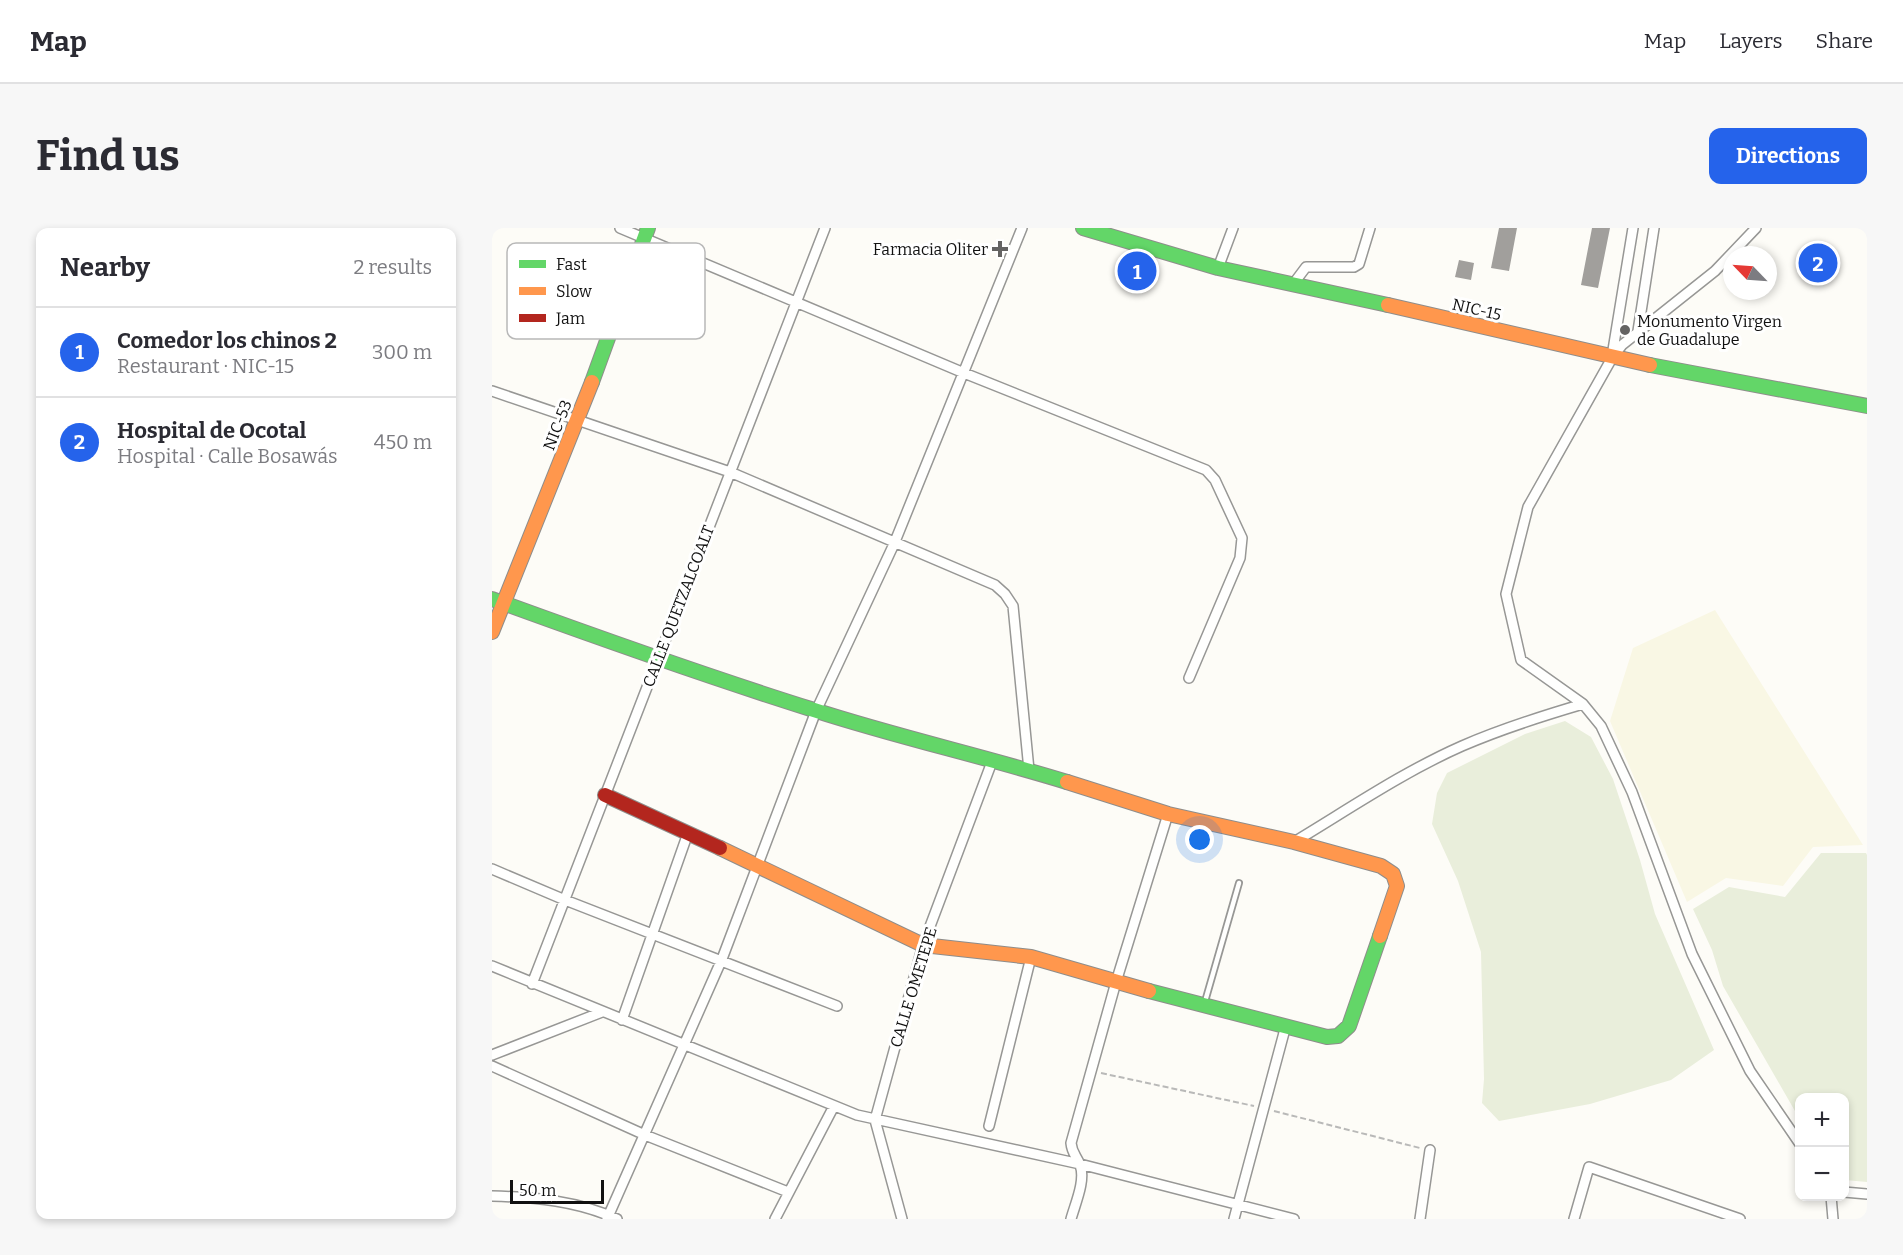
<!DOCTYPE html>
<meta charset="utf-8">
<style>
body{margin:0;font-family:Bitter,serif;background:#f7f7f7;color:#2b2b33}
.controls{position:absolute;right:18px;bottom:18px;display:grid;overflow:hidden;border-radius:12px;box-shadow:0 3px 9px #0003}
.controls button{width:54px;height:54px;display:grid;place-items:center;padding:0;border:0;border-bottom:2px solid #e1e1e2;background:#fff;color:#2b2b33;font:30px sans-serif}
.compass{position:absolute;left:1231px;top:18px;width:54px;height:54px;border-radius:50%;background:#fff;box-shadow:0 3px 9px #0003;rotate:295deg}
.scale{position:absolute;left:18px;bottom:15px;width:94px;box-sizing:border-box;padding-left:6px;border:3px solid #111;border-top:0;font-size:16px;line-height:21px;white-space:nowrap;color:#111;-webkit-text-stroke:4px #fff;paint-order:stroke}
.you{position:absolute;left:708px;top:612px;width:21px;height:21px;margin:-15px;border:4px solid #fff;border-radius:50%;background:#1a73e8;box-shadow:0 0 0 9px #1a73e833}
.badge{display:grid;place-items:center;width:39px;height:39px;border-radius:50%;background:#2563eb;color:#fff;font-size:20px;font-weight:700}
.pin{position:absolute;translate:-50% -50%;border:3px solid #fff;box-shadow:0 2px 6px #0006}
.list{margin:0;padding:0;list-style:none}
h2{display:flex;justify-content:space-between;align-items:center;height:78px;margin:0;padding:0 24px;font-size:26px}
h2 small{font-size:20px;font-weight:400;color:#7c7c81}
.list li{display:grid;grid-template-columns:39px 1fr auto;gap:18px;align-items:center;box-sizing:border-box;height:90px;padding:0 24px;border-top:2px solid #e1e1e2}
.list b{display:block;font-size:22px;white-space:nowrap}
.list p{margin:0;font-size:20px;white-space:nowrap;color:#7c7c81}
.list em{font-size:20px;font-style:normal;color:#7c7c81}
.map{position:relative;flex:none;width:1375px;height:991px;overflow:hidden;border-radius:12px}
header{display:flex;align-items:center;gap:36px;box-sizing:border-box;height:84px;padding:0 30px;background:#fff;border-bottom:2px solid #e1e1e2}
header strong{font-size:28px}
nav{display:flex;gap:33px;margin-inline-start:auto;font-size:21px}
.intro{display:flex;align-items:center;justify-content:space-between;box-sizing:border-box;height:144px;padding:0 36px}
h1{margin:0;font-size:42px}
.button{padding:15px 27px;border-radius:12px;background:#2563eb;color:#fff;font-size:21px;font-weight:700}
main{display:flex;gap:36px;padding:0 36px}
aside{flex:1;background:#fff;border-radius:12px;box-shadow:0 3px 9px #0003}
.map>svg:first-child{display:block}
</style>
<header>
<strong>Map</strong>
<nav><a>Map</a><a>Layers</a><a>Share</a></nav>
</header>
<div class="intro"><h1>Find us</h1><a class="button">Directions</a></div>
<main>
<aside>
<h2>Nearby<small>2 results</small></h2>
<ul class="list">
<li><span class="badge">1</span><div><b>Comedor los chinos 2</b><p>Restaurant · NIC-15</p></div><em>300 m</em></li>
<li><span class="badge">2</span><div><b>Hospital de Ocotal</b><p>Hospital · Calle Bosawás</p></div><em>450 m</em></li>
</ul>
</aside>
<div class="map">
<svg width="1375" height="991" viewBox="0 0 1375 991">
<rect width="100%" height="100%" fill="#fdfcf7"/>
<path fill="#f9f7e4" d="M1223,382L1371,617L1321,619L1291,658L1234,650L1195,674L1118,493L1141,420Z"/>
<path fill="#e9eedb" d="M1073,493L1099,509L1121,551L1148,632L1163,686L1222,822L1179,852L1098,876L1007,893L990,875L992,851L989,724L966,653L940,596L945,565L955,545L1033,506Z
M1329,625H1374L1375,627V954L1353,952L1352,870H1308L1307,890L1231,758L1220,722L1201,681L1237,659L1293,669Z"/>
<path fill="#a19f9c" d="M1007,0H1025L1017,43L999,40Z
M1100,0H1118L1106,60L1089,57Z
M967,32L982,35L979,52L963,49Z"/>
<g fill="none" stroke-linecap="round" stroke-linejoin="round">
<defs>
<path id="lane" d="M712,777L747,655"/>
<path id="street" d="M128,0L472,145L714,242L723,252L750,310L748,330L697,450
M1264,0L1223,43L1130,117L1120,130L1036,279L1014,366L1029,432L1091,476L1109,498L1140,564L1200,726L1258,843L1308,916
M726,40L741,0
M802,55L814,39H862L867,36L878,0
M1146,103L1162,0
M1120,128L1141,0
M0,163L238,244L503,357L513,366L521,378L537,542
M802,614C857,581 911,544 970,518C1009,501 1050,488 1091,476
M0,641L73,672L345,778
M0,738L365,887L588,936L802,991
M40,756L333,0
M130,792L196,605
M0,827L110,784
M0,838L153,907L296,964
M497,898L539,729
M1352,964L1375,966
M0,968C43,969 86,973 125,991
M1339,968L1341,991
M115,991L230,731L324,483L402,316L530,0
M283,991L342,878
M410,991L383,892L431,717L501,531
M579,991C583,976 594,952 588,937C585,928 580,926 579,915L624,754L676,586
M742,991L793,801
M928,991L938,922
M1082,991L1097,939L1248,991"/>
<path id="fast" d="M591,0L726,40L896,77
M1158,137L1375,178
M100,154L156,0
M0,371C107,410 213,448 322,482C405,509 491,528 575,554
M657,763L835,809L846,808L857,798L888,708"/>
<path id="slow" d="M896,77L1158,137
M0,404L100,154
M575,554L676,586L802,614L889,638L901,646L905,658L888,708
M228,620L431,717L539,729L657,763"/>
<path id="jam" d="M113,567L228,620"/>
</defs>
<use href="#lane" stroke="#979795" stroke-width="8"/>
<use href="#street" stroke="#979795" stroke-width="12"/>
<use href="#fast" stroke="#8e8d8b" stroke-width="16"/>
<use href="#slow" stroke="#8e8d8b" stroke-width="16"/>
<use href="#jam" stroke="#8e8d8b" stroke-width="16"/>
<path stroke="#b9b9b8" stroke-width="2" stroke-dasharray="6 3" stroke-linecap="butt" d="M609,845L762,878
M782,883L928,920"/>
<use href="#lane" stroke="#fffffe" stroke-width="4.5"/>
<use href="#street" stroke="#fffffe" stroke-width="9"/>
<use href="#fast" stroke="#63d668" stroke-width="14"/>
<use href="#slow" stroke="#ff974d" stroke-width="14"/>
<use href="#jam" stroke="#b3261e" stroke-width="14"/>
</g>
<g fill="#646362" stroke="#fff" stroke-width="2">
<path d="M505 12h6v6h6v6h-6v6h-6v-6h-6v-6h6z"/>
<circle cx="1133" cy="102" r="6"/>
</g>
<g text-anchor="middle" stroke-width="6" stroke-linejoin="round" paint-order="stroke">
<g font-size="16" fill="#111" stroke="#fff" text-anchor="end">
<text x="496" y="27">Farmacia Oliter</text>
<text x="1145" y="99" text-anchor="start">Monumento Virgen<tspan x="1145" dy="18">de Guadalupe</tspan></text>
</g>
<g font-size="16" fill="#111" stroke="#fff">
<text transform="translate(985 81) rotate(13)" y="6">NIC-15</text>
<text transform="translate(65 197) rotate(-69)" y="6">NIC-53</text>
<text transform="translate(186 378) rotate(-69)" y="6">CALLE QUETZALCOALT</text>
<text transform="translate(421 759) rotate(-73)" y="6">CALLE OMETEPE</text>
</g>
</g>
<rect x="15" y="15" width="198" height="96" rx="9" fill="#fff" stroke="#b8b8b8" stroke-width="1.5"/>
<rect x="27" y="32" width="27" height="8" fill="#63d668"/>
<rect x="27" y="59" width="27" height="8" fill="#ff974d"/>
<rect x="27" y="86" width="27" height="8" fill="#b3261e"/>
<g font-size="16" fill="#111">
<text x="64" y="42">Fast</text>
<text x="64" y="69">Slow</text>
<text x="64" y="96">Jam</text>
</g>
</svg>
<div class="controls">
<button>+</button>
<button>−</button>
</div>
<svg class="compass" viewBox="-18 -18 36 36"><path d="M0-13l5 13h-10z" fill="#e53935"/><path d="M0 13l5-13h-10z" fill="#7c7c81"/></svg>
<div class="scale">50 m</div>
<div class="you"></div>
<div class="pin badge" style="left:645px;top:43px">1</div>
<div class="pin badge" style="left:1326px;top:35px">2</div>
</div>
</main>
